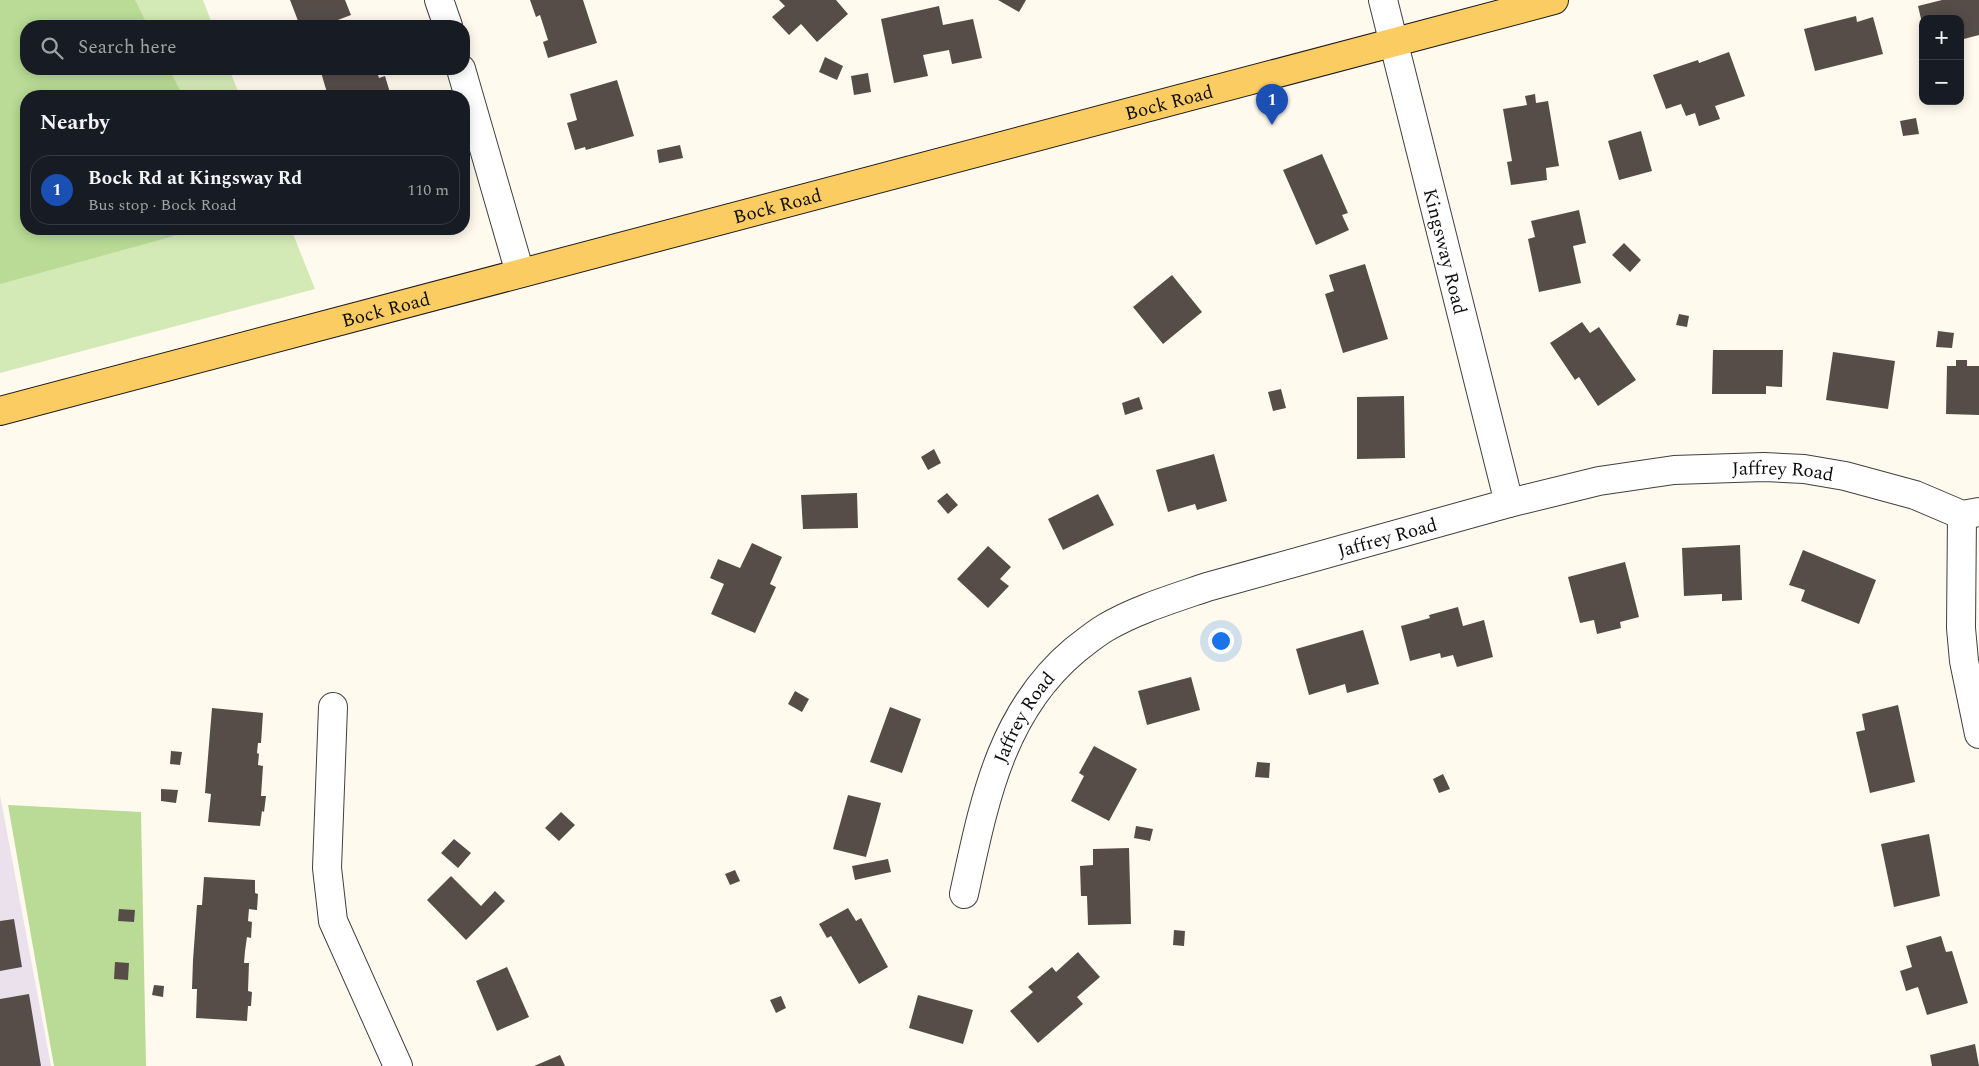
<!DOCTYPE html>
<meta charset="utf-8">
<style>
body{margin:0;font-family:Spectral,serif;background:#20242c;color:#f1f3f6}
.controls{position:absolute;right:15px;top:15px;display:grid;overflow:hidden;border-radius:10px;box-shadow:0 2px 12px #0003}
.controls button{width:45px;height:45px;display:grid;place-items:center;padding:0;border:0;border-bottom:1px solid #363941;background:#171b24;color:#f1f3f6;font:25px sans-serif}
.you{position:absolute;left:1220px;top:640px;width:18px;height:18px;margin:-12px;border:4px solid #fff;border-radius:50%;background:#1a73e8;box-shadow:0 0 0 8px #1a73e833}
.badge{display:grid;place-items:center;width:32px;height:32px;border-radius:50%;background:#da959e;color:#fff;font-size:16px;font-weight:700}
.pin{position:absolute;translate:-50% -41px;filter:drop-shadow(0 1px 2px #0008)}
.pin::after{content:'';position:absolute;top:26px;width:18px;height:15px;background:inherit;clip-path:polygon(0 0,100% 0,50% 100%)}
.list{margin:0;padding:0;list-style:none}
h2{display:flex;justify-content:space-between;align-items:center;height:65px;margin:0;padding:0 20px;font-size:21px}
h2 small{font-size:16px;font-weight:400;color:#9ea1a6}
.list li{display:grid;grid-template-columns:32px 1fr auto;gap:15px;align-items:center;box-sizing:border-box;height:70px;margin:0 10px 10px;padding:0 10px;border:1px solid #363941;border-radius:20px}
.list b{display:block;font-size:19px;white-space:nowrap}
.list p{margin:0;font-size:16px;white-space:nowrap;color:#9ea1a6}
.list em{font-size:16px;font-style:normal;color:#9ea1a6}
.icon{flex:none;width:28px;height:28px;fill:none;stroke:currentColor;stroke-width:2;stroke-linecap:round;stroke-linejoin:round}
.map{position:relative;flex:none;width:1979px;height:1066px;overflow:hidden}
.search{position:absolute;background:#171b24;box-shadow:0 2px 12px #0003;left:20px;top:20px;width:450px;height:55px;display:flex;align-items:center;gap:12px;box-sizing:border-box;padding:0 18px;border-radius:20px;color:#9ea1a6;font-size:19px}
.panel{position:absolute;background:#171b24;box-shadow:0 2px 12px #0003;left:20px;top:90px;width:450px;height:145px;border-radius:20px}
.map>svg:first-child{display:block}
</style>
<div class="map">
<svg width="1979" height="1066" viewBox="0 0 1979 1066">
<rect width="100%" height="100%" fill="#fffaed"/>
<path fill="#eae1ec" d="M0,795L51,1066H0Z"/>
<path fill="#d4eab6" d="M0,0H203L213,26H26V69H229L240,96H26V229H291L315,289L0,373Z"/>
<path fill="#b9db95" d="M0,0H135L148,26H26V69H169L183,96H26V229H199L0,284Z
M8,805L141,812L146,1066H54Z"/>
<path fill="#564d49" d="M290,0H345L351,15L322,26H300Z
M530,0H583L597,43L548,58L543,42L548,40L540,15L536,17Z
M779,0H836L848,14L817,42L801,24L789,35L772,17L785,6Z
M998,0H1026L1019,12Z
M1942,0H1979V35L1960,40V19H1923L1922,23L1918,6Z
M939,6L943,25L973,19L982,58L952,64L949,50L923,55L928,76L894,83L881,19Z
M1856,16L1857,22L1873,17L1883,54L1815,71L1804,29Z
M1729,52L1745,96L1715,106L1720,119L1699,126L1695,113L1686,116L1681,104L1666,109L1653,75L1698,60L1699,63Z
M825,57L843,66L837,80L819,72Z
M320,69H376L379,78L385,76L391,96H328Z
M868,73L871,92L854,95L851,76Z
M617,80L634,136L586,150L585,147L575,150L567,123L577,120L570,94Z
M1535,94L1536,103L1548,101L1559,166L1546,168L1547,180L1511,185L1507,162L1512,161L1503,109L1527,105L1525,96Z
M1916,118L1919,134L1903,136L1900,121Z
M1641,131L1652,171L1619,180L1608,141Z
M680,145L683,158L659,163L657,150Z
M1322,154L1348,213L1342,215L1349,230L1316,245L1283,170Z
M1579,210L1586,243L1573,246L1581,283L1539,292L1528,239L1535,237L1531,221Z
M1624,243L1641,260L1630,272L1612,255Z
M1365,264L1388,339L1343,353L1325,294L1334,291L1329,275Z
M1172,275L1202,312L1163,344L1133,307Z
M1679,314L1689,316L1687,327L1676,325Z
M1582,322L1590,333L1599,327L1636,380L1598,406L1579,377L1575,380L1550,343Z
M1938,331L1954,333L1952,348L1936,347Z
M1713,350H1783L1782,387L1766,386V394H1712Z
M1833,352L1895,361L1888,409L1826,400Z
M1956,360H1967V366H1979V415L1946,414L1947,366H1956Z
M1281,389L1286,408L1273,411L1268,392Z
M1404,396L1405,458L1357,459V397Z
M1139,397L1143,409L1125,415L1122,403Z
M934,449L941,463L928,470L921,457Z
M1214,454L1227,501L1197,510L1195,504L1168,512L1156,470Z
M857,493L858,528L803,529L801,495Z
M947,493L958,505L948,514L937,501Z
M1098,494L1114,525L1063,550L1048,519Z
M752,543L782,557L770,584L776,587L755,633L711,614L724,584L710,578L718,559L740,568Z
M1740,545L1742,600L1722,601V594L1684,596L1682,548Z
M988,546L1011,567L1000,579L1009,586L988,608L957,579Z
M1803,550L1876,580L1859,624L1801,601L1805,590L1789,585Z
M1625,562L1639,617L1620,622L1621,628L1597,634L1594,620L1580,623L1568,577Z
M1458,607L1463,626L1484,620L1493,657L1457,667L1453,655L1441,658L1440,653L1410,661L1401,626L1430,618L1429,615Z
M1363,630L1379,684L1347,693L1345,684L1309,695L1296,649Z
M1191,677L1200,710L1147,725L1138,691Z
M795,691L809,699L802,712L788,704Z
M1898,705L1915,782L1870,793L1856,732L1865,730L1862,714Z
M890,707L921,719L902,773L870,762Z
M212,708L263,713L261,743H258L257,753L259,754L258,765L263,766L261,796H266L264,812L262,811L260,826L208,822L211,794L205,793Z
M1094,746L1137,769L1109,821L1071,801L1084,776L1079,773Z
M171,751L182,752L180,765L170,764Z
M1257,762L1270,763L1269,778L1255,777Z
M1443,774L1450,789L1439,793L1433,779Z
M161,789L178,790L176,803L161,801Z
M848,795L881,803L866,857L833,849Z
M561,812L575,825L559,841L545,828Z
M1136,826L1153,829L1150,841L1134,838Z
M1929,834L1940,896L1894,907L1881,844Z
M454,839L471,853L458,868L441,853Z
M1129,848L1131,924L1088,925L1087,896H1081L1080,866L1093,865V849Z
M888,859L891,872L855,880L852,866Z
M735,870L740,881L730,885L725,874Z
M451,876L481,906L495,891L505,901L466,940L427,900Z
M204,877L255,880V893L258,894L257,910L249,909L248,921L252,922L251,938L247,937L245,951L244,963H249L248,991L252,992L251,1006H248L247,1021L196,1018L197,989H192L193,960L197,905H202Z
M848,908L856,921L861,918L888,967L859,984L831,936L827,938L819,924Z
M119,909L135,910L134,922L118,921Z
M14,919L22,967L0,971V921Z
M1174,930L1185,931L1184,946L1173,945Z
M1941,936L1946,952L1952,951L1968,1003L1927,1015L1918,987L1906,991L1900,971L1912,967L1906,946Z
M1078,952L1100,977L1077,997L1083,1004L1038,1043L1010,1011L1033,992L1028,987L1052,967L1056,972Z
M115,962L129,963L128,980L114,979Z
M507,967L529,1017L497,1031L476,981Z
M154,985L164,986L163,997L152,995Z
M29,994L41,1066H0V999Z
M918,995L973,1010L963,1044L909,1028Z
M781,996L786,1008L776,1013L770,1000Z
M1975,1044L1979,1066H1932L1930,1055Z
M560,1055L565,1066H534Z"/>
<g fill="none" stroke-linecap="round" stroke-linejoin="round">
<defs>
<g id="minor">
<path d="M439,0L448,26"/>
<path id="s1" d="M1383,0L1509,503"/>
<path d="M461,69L520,273"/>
<path d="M1962,515L1961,628L1964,661L1979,734"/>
<path d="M333,707L327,868L333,921L398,1066"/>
<path id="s2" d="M964,894C984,803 1000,713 1075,650C1084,643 1095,634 1105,628C1135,610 1175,598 1207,587L1509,503L1599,481L1674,470L1764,467L1804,469L1845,476L1915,495L1962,515L1979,512"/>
</g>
<g id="major">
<path id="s3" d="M0,411L1554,0"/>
</g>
</defs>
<use href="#minor" stroke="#404040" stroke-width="30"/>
<use href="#major" stroke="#1e1e1e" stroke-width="30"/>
<use href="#minor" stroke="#fff" stroke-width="28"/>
<use href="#major" stroke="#fbcc61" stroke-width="28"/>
</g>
<g text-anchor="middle" stroke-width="5" stroke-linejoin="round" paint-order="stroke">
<g font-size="19" fill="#0d0d0d" stroke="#fff">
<text dy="7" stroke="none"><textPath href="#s3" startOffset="1209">Bock Road</textPath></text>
<text dy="7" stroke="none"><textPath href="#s3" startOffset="804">Bock Road</textPath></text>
<text dy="7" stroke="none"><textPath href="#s1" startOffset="259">Kingsway Road</textPath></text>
<text dy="7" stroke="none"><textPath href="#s3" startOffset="399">Bock Road</textPath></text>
<text dy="7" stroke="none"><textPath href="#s2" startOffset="1012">Jaffrey Road</textPath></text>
<text dy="7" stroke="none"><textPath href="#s2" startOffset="608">Jaffrey Road</textPath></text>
<text dy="7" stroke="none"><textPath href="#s2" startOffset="188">Jaffrey Road</textPath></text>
</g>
</g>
</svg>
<div class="controls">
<button>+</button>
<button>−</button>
</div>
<div class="you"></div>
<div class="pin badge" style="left:1272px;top:125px;background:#1a4fb4">1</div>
<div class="search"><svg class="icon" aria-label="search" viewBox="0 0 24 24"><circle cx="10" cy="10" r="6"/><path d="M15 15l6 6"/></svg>Search here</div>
<section class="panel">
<h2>Nearby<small></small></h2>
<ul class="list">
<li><span class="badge" style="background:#1a4fb4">1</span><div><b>Bock Rd at Kingsway Rd</b><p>Bus stop · Bock Road</p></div><em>110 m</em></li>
</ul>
</section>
</div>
